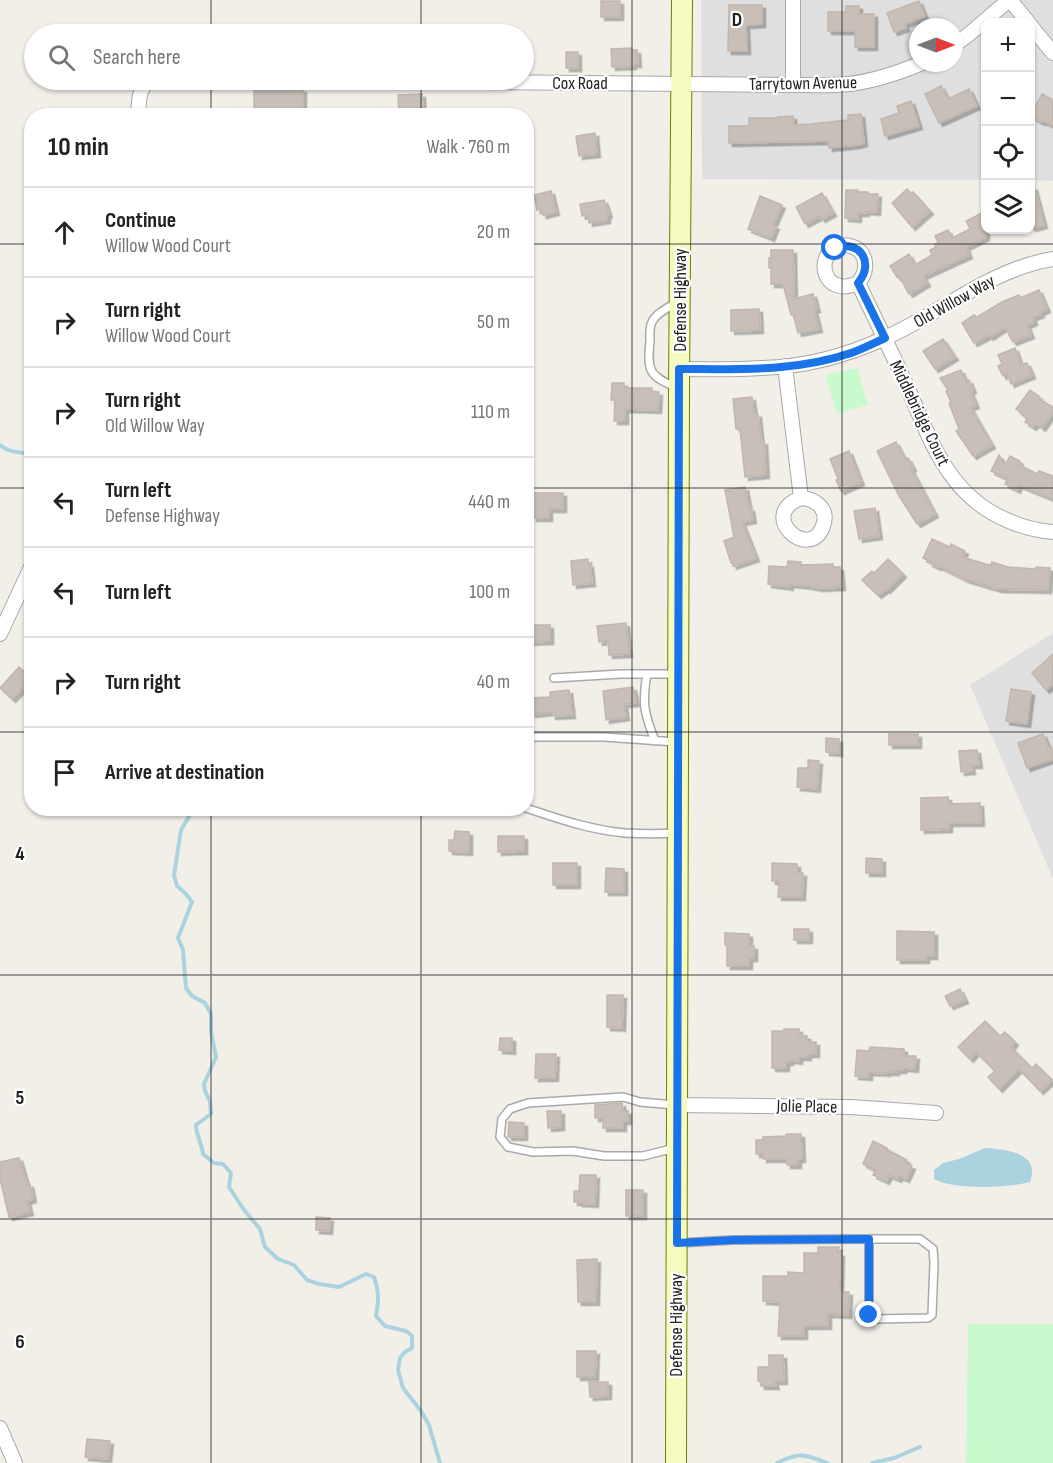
<!DOCTYPE html>
<meta charset="utf-8">
<style>
body{margin:0;font-family:"Sofia Sans Condensed",sans-serif;background:#f2f2f2;color:#222}
.controls{position:absolute;right:18px;top:18px;display:grid;overflow:hidden;border-radius:12px;box-shadow:0 2px 4px #0004}
.controls button{width:54px;height:54px;display:grid;place-items:center;padding:0;border:0;border-bottom:2px solid #e0e0e0;background:#fff;color:#222;font:30px sans-serif}
.compass{position:absolute;left:909px;top:18px;width:54px;height:54px;border-radius:50%;background:#fff;box-shadow:0 2px 4px #0004;rotate:90deg}
.stop{position:absolute;width:18px;height:18px;margin:-14px;border:4px solid #1a73e8;border-radius:50%;background:#fff}
.stop.end{background:#1a73e8;border-color:#fff;box-shadow:0 2px 6px #0008}
.list{margin:0;padding:0;list-style:none}
h2{display:flex;justify-content:space-between;align-items:center;height:78px;margin:0;padding:0 24px;font-size:26px}
h2 small{font-size:20px;font-weight:400;color:#767676}
.list li{display:grid;grid-template-columns:39px 1fr auto;gap:18px;align-items:center;box-sizing:border-box;height:90px;padding:0 24px;border-top:2px solid #e0e0e0}
.list b{display:block;font-size:22px;white-space:nowrap}
.list p{margin:0;font-size:20px;white-space:nowrap;color:#767676}
.list em{font-size:20px;font-style:normal;color:#767676}
.icon{flex:none;width:33px;height:33px;fill:none;stroke:currentColor;stroke-width:2;stroke-linecap:round;stroke-linejoin:round}
.map{position:relative;flex:none;width:1053px;height:1463px;overflow:hidden}
.search{position:absolute;background:#fff;box-shadow:0 2px 4px #0004;left:24px;top:24px;width:510px;height:66px;display:flex;align-items:center;gap:15px;box-sizing:border-box;padding:0 21px;border-radius:33px;color:#767676;font-size:22px}
.panel{position:absolute;background:#fff;box-shadow:0 2px 4px #0004;left:24px;top:108px;width:510px;height:708px;border-radius:24px}
.map>svg:first-child{display:block}
</style>
<div class="map">
<svg width="1053" height="1463" viewBox="0 0 1053 1463">
<defs>
<filter id="shadow"><feDropShadow dx="3.5" dy="3.5" stdDeviation="0" flood-color="#0004"/></filter>
</defs>
<rect width="100%" height="100%" fill="#f2efe9"/>
<path fill="#e0dfdf" fill-rule="evenodd" d="M701,0H1053V181L1031,180L1030,22H986L985,180L702,179ZM918,27H954V63H918Z
M1053,633V879L970,685Z"/>
<path fill="#c8facc" d="M857,368L868,405L837,414L825,375Z
M968,1324H1053V1463H966Z"/>
<path fill="#aad3df" d="M985,1148C1006,1149 1041,1153 1030,1182C1008,1188 953,1190 934,1179V1170L943,1163L959,1159Z"/>
<g fill="none" stroke-linecap="round" stroke-linejoin="round">
<path stroke="#aad3df" stroke-width="4" d="M0,445C9,453 20,452 32,454
M194,808L181,830L174,875L177,886L186,894L192,902L178,938L183,950L186,988L192,996L205,1003L211,1014V1032L216,1057L204,1084L205,1091L210,1101L211,1114L196,1125C196,1135 202,1144 203,1154L214,1163L223,1164L231,1173L229,1187L244,1210L260,1229L265,1247L278,1259L294,1265L307,1280L319,1284L339,1287L366,1274L374,1277C379,1291 379,1301 376,1316L385,1326L406,1331L412,1336V1348L405,1352L400,1358L398,1370L403,1388L421,1411L429,1425L440,1463
M777,1463C799,1452 805,1454 827,1463
M872,1463L894,1458L920,1447"/>
</g>
<path fill="#c7bfb8" stroke="#c4b6ab" stroke-width="1.5" filter="url(#shadow)" d="M601,1H620V17H601Z
M919,1L925,16L905,24L906,28L894,32L887,13Z
M729,5H762V24L746,25L747,51H728Z
M846,6H859V14H874V47H855V31H828V12H846Z
M632,48V50H637L638,64H633V66L612,67L611,49Z
M566,52H578V68H566Z
M941,86L948,99L969,89L977,106L939,123L925,94Z
M254,88L303,89V116L254,115Z
M422,94L423,116H399L398,95Z
M1042,94L1053,100V126L1043,121L1042,122L1030,116Z
M911,101L919,126L885,136L881,119L899,113L897,106Z
M861,114L864,143L857,145L829,148L828,141L729,143V126H749V118H779L778,117L793,116L794,125L811,124L848,120V115Z
M595,133L597,154L579,156L576,136Z
M1034,187L1044,225L1032,228L1030,223V188Z
M907,189L911,193L913,192L930,211L912,227L892,203Z
M846,190H858L857,192H868V194H878L877,212L866,211V213H858V219L845,218Z
M551,191L556,212L543,215L541,209L537,210L534,195Z
M822,193L833,213L822,219L820,216L805,224L796,207Z
M760,196L782,205L773,225L776,226L771,238L748,229Z
M604,200L609,214L607,215V220L589,223L588,215L582,216L580,204Z
M986,211V237L966,247L969,255L923,276L927,283L909,294L899,276L897,277L890,266L909,254L915,265L932,255L930,250L936,247L935,244L938,243L935,236L948,230L952,238L970,229L966,221Z
M771,250H793L794,299L813,294L817,309H814L819,329L798,333L793,314L791,315L783,284H771V268H769V258H771Z
M1039,290L1047,309L1040,312L1041,314L1033,317L1034,322L1027,325L1031,335L1013,342L1005,327L990,337L989,335L974,343L962,323L974,315L977,317L1002,302L1019,295L1020,298Z
M759,309L760,330L731,331V310Z
M943,339L955,357L935,369L923,351Z
M1015,348L1021,365L1027,363L1032,375L1011,384L1007,374L1003,376L998,366L1002,364L998,355Z
M961,370L966,382L969,380L973,390L970,391L976,405L970,407L992,445L973,456L956,431L959,429L949,403L951,402L946,391L948,390L940,378Z
M612,383H624V388H652V392H659L658,410L625,409V421H614L615,400H611Z
M1030,390L1040,397L1039,399L1053,407V412L1042,428L1036,423L1033,427L1025,422L1027,419L1022,415L1023,414L1016,409Z
M752,397L754,414H758L761,442L764,441L766,475L745,477L740,429H736L733,399Z
M896,442L903,456L904,455L906,459L908,458L913,468L911,469L935,514L917,524L899,496L877,451Z
M849,451L861,482L841,491L836,480L838,479L830,459Z
M999,455L1005,465L1010,456L1020,461L1018,464L1037,474L1039,471L1053,476V499L1019,485L1017,490L1005,484L1008,479L991,471Z
M745,487L749,508H751L753,520L742,522L756,558L733,566V563H731L724,541L734,537L725,490Z
M530,493H563V509H549V518H533V510H530Z
M875,508L879,536L859,539L854,511Z
M932,539L950,547L951,544L965,551L962,557L986,564L991,565L992,562L1008,567L1036,569V567L1050,568L1048,590L998,589L965,579L939,566L938,567L929,563L930,561L923,558Z
M588,559V565L590,564L592,583L573,585L571,561Z
M888,559L903,574L887,590L886,589L878,595L862,580L872,571L874,573Z
M788,561L801,562V565L833,564V567H840L842,587L819,588L809,586L790,584V587L768,584L769,566L787,567Z
M626,623L629,654L609,655L608,641L599,642L597,626Z
M526,625H550V641L526,642Z
M1053,654V684L1046,690L1032,673Z
M19,667L32,679L12,699L0,688Z
M633,687L636,703L624,704L626,717L606,720L603,691Z
M1011,689L1031,692L1027,724L1006,721Z
M569,690L572,715L552,716V712L532,714L530,698L550,697V692Z
M889,734H918V745H889Z
M1043,734L1048,747L1051,746L1053,753V759L1027,768L1018,743Z
M826,738L839,739V753L826,752Z
M977,750L979,765H971L972,771L961,772L959,751Z
M808,760L819,761L817,789L797,787L798,768H808Z
M948,797L949,804L980,803L981,823H949V829L921,830V798Z
M455,831L469,832V852L449,851V840H454Z
M498,836H524V851L498,852Z
M866,858L882,859V873H866Z
M553,863H577V885H553Z
M772,863L797,864V873H803L802,897H778L779,881H772Z
M606,868L624,869V892H605Z
M794,929H809V940H794Z
M897,931L934,932V956H926V960H897Z
M725,933L749,934V946H754V958H749V966H727V945H725Z
M960,989L965,1000L950,1006L945,996Z
M607,995H623L622,1028L607,1027Z
M985,1021L1000,1036L1005,1032L1015,1042L1011,1047L1032,1068L1036,1064L1052,1080L1040,1091L1019,1069L999,1089L988,1077L995,1071L976,1052L970,1059L958,1047Z
M784,1029H799V1035L807,1036V1042H816V1054H808V1057H799V1061L790,1060V1062H786V1068H772V1031H784Z
M500,1038H512V1051L499,1050Z
M870,1047L904,1049V1056H916L915,1069L903,1068V1070H896V1072H887V1073L869,1072V1077L855,1076L857,1050L869,1051Z
M536,1054H556L555,1078H535Z
M622,1103L623,1111H628V1121H623V1128H603V1118H595V1105Z
M547,1111H561V1127L548,1128Z
M509,1122L524,1123V1137H508Z
M786,1134H801L802,1159H798V1165H787V1159H763V1154H756V1140H763V1137L786,1136Z
M873,1141L887,1148L886,1149L907,1160L905,1164L912,1166L906,1179L899,1176L898,1179L889,1175L886,1181L873,1175L876,1170L863,1164Z
M19,1158L27,1185L30,1184L33,1199L27,1201L30,1212L9,1217L0,1179V1162Z
M580,1175H596L595,1204L579,1203V1202H574V1191H579Z
M626,1190H643V1216H626Z
M316,1217L330,1218L329,1231L316,1230Z
M818,1247H839L838,1253H841L840,1292H849L848,1315L828,1314V1326H804V1336H778L780,1302L763,1301V1276H788V1272L804,1273V1253H818Z
M597,1259L596,1302H578L577,1260Z
M577,1351H596L595,1377H577Z
M769,1355H783L784,1381H774L776,1386H761L760,1381H758V1367H769Z
M589,1382H608V1396L590,1397Z
M87,1439L110,1441L108,1459L85,1457Z"/>
<g fill="none" stroke-linecap="round" stroke-linejoin="round">
<defs>
<path id="service" d="M678,388C649,376 647,372 650,341C650,336 649,327 652,322C656,313 669,307 678,302
M647,674C642,703 644,713 655,741
M554,678L621,674H676
M526,737H604L676,742
M526,808C559,819 591,830 625,833C642,834 660,834 677,833
M675,1105L640,1102L623,1097L528,1103L510,1109L502,1119L500,1137L508,1147L533,1152L573,1151L604,1156H643L675,1148
M679,1243L733,1240L850,1239H920L933,1249L934,1263L932,1315L928,1318L874,1319L869,1315V1239"/>
<path id="minor" d="M1010,0L1028,22
M1030,25L1053,53
M954,45L968,35L1009,0
M263,80L793,85C811,85 831,86 849,84C875,81 898,73 922,63
M793,85V0
M138,116C139,101 138,89 150,80
M858,283C845,289 829,288 825,271C822,256 835,242 850,246C868,250 869,271 858,283C874,316 890,349 905,382C930,438 947,496 1009,521C1023,527 1037,531 1053,532
M785,366L801,498C756,515 810,563 823,526C829,510 817,499 801,498
M679,369C707,369 734,370 761,368C804,367 846,356 885,338C941,313 991,269 1053,259
M0,634L32,565
M677,1105L851,1107L936,1113
M0,1428L15,1463"/>
<path id="secondary" d="M676,1463L679,389L682,0"/>
</defs>
<use href="#service" stroke="#a9a9a9" stroke-width="10"/>
<use href="#minor" stroke="#a9a9a9" stroke-width="16"/>
<use href="#secondary" stroke="#707d05" stroke-width="22"/>
<use href="#service" stroke="#fff" stroke-width="7"/>
<use href="#minor" stroke="#fff" stroke-width="14"/>
<use href="#secondary" stroke="#f7fabf" stroke-width="20"/>
</g>
<g fill="none" stroke-linecap="round" stroke-linejoin="round">
<path stroke="#1a73e8" stroke-width="8" d="M835,248C860,239 875,263 858,283L885,338C874,343 862,349 851,353C796,372 736,369 679,369L677,1243L733,1240L869,1239V1315"/>
</g>
<path fill="none" stroke="#222" stroke-width="1.5" stroke-opacity="0.55" d="M211,0V34M421,0V34M632,0V1463M842,0V1463M211,80V116M421,80V116M0,244H32M526,244H1053M0,488H32M526,488H1053M0,732H32M526,732H1053M211,808V1463M421,808V1463M0,975H1053M0,1219H1053"/>
<g text-anchor="middle" stroke-width="4.5" stroke-linejoin="round" paint-order="stroke">
<g font-size="18" fill="#222" stroke="#fff">
<text x="580" y="89">Cox Road</text>
<text transform="translate(803 83) rotate(-1)" y="6">Tarrytown Avenue</text>
<text transform="translate(680 300) rotate(-90)" y="6">Defense Highway</text>
<text transform="translate(954 301) rotate(-29)" y="6">Old Willow Way</text>
<text transform="translate(920 413) rotate(64)" y="6">Middlebridge Court</text>
<text transform="translate(807 1106) rotate(1)" y="6">Jolie Place</text>
<text transform="translate(676 1325) rotate(-90)" y="6">Defense Highway</text>
</g>
</g>
<g font-size="20" text-anchor="middle" font-weight="bold" fill="#222" stroke="#fff" stroke-width="4.5" stroke-linejoin="round" paint-order="stroke">
<text x="737" y="26">D</text>
<text x="20" y="860">4</text>
<text x="20" y="1104">5</text>
<text x="20" y="1348">6</text>
</g>
</svg>
<div class="controls">
<button>+</button>
<button>−</button>
<button><svg class="icon" aria-label="locate" viewBox="0 0 24 24"><circle cx="12" cy="12" r="6"/><path d="M12 2v4M12 18v4M2 12h4M18 12h4"/></svg></button>
<button><svg class="icon" aria-label="layers" viewBox="0 0 24 24"><path d="M12 4l9 5-9 5-9-5zM3 14l9 5 9-5"/></svg></button>
</div>
<svg class="compass" viewBox="-18 -18 36 36"><path d="M0-13l5 13h-10z" fill="#e53935"/><path d="M0 13l5-13h-10z" fill="#767676"/></svg>
<div class="stop" style="left:835px;top:248px"></div>
<div class="stop end" style="left:869px;top:1315px"></div>
<div class="search"><svg class="icon" aria-label="search" viewBox="0 0 24 24"><circle cx="10" cy="10" r="6"/><path d="M15 15l6 6"/></svg>Search here</div>
<section class="panel">
<h2>10 min<small>Walk · 760 m</small></h2>
<ul class="list">
<li><svg class="icon" aria-label="ahead" viewBox="0 0 24 24"><path d="M12 20V5M6 11l6-6 6 6"/></svg><div><b>Continue</b><p>Willow Wood Court</p></div><em>20 m</em></li>
<li><svg class="icon" aria-label="right" viewBox="0 0 24 24"><path d="M7 20v-9h11M14 6l5 5-5 5"/></svg><div><b>Turn right</b><p>Willow Wood Court</p></div><em>50 m</em></li>
<li><svg class="icon" aria-label="right" viewBox="0 0 24 24"><path d="M7 20v-9h11M14 6l5 5-5 5"/></svg><div><b>Turn right</b><p>Old Willow Way</p></div><em>110 m</em></li>
<li><svg class="icon" aria-label="left" viewBox="0 0 24 24"><path d="M17 20v-9H6M10 6l-5 5 5 5"/></svg><div><b>Turn left</b><p>Defense Highway</p></div><em>440 m</em></li>
<li><svg class="icon" aria-label="left" viewBox="0 0 24 24"><path d="M17 20v-9H6M10 6l-5 5 5 5"/></svg><div><b>Turn left</b></div><em>100 m</em></li>
<li><svg class="icon" aria-label="right" viewBox="0 0 24 24"><path d="M7 20v-9h11M14 6l5 5-5 5"/></svg><div><b>Turn right</b></div><em>40 m</em></li>
<li><svg class="icon" aria-label="arrive" viewBox="0 0 24 24"><path d="M6 21V4h12l-3 4 3 4H6"/></svg><div><b>Arrive at destination</b></div></li>
</ul>
</section>
</div>
